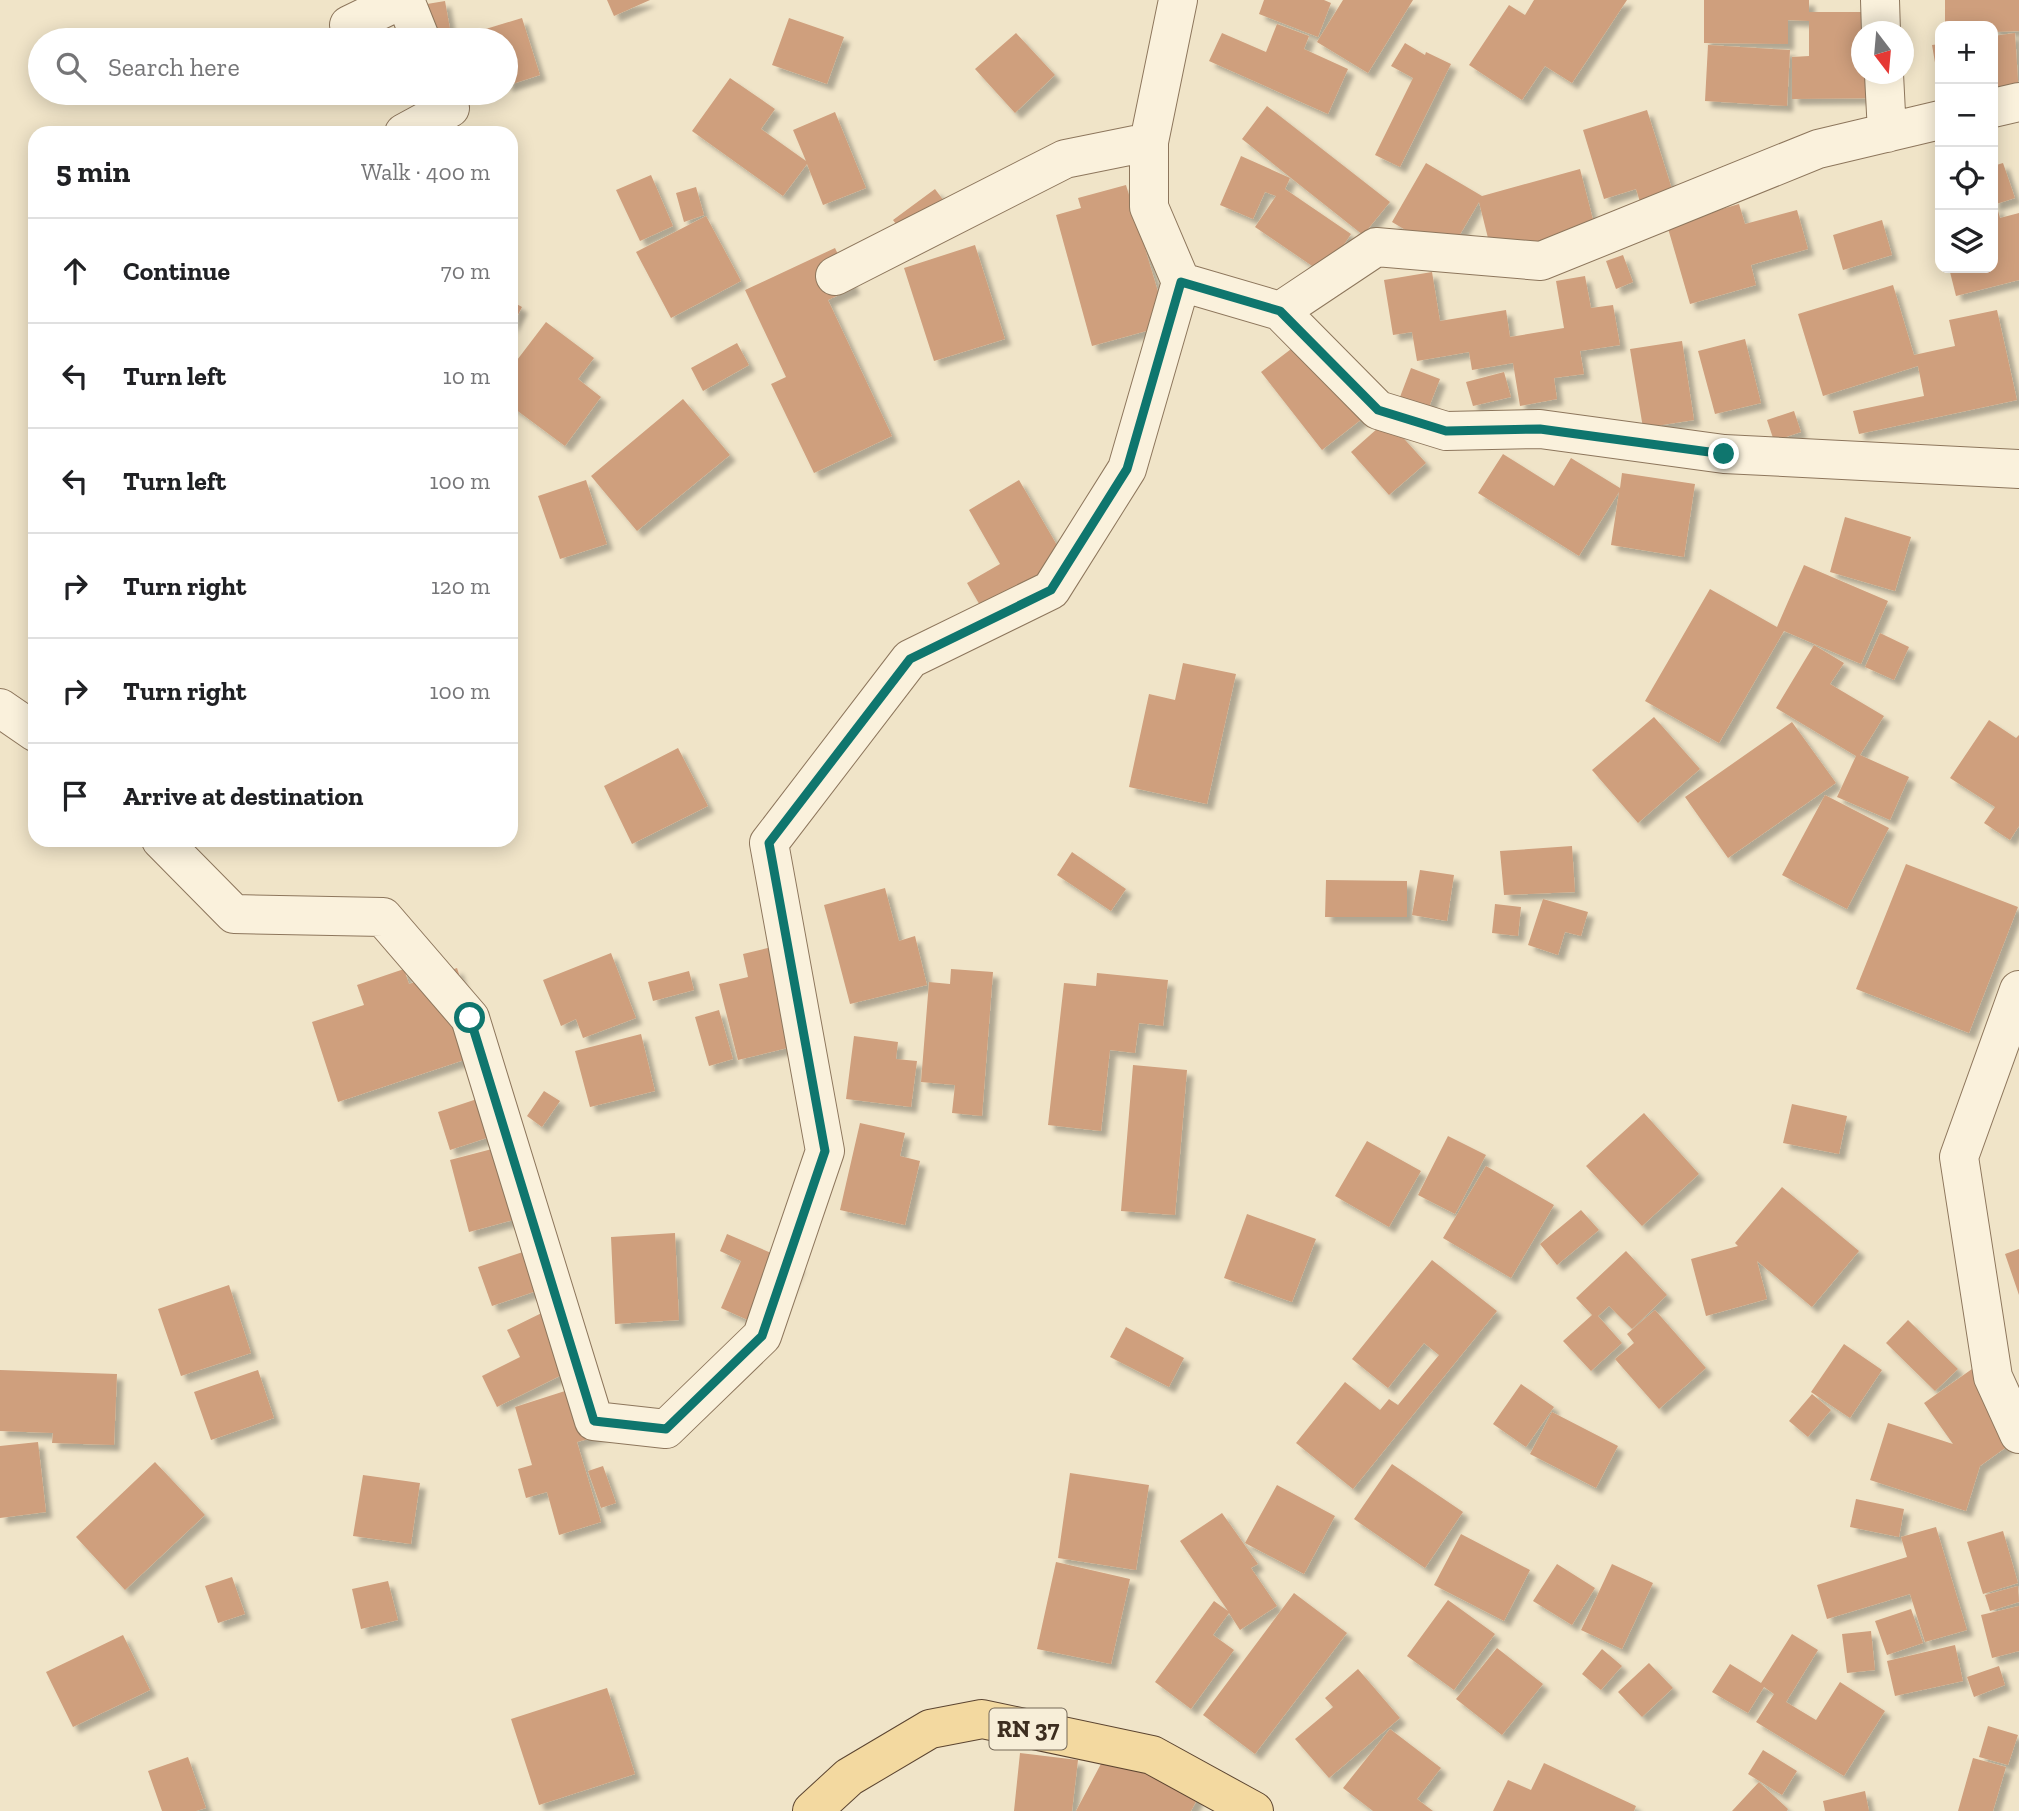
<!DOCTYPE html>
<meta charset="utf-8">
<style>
body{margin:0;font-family:"Zilla Slab",serif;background:#f2f2f2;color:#202124}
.controls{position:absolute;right:21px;top:21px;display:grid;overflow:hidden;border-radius:14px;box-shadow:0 4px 18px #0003}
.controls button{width:63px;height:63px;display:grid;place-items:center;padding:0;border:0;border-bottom:2px solid #e0e0e0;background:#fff;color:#202124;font:35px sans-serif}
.compass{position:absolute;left:1851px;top:21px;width:63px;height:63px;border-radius:50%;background:#fff;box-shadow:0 4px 18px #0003;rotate:164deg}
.stop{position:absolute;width:21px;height:21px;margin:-16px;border:5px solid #0f766e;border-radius:50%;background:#fff}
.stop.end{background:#0f766e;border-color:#fff;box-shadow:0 2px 7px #0008}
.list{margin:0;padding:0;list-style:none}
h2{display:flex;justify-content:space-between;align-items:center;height:91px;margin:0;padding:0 28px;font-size:30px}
h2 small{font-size:23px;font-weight:400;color:#757577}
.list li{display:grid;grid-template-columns:46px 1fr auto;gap:21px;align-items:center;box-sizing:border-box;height:105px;padding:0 28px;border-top:2px solid #e0e0e0}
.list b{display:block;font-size:26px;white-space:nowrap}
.list em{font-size:23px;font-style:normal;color:#757577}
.icon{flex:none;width:38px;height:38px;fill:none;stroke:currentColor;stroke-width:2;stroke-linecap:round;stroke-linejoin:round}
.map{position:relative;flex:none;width:2019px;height:1811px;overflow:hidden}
.search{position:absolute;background:#fff;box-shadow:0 4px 18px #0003;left:28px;top:28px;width:490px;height:77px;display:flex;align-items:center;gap:18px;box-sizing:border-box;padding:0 24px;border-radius:38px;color:#757577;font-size:26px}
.panel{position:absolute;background:#fff;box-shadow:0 4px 18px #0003;left:28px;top:126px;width:490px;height:721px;border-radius:21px}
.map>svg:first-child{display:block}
</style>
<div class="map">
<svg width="2019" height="1811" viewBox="0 0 2019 1811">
<defs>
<filter id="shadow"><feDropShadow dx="6" dy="6" stdDeviation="2" flood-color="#0004"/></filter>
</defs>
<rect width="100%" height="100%" fill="#f0e4c8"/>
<path fill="#cf9f7d" filter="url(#shadow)" d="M607,0H650L614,16Z
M1264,0H1324L1331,3L1318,37L1259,14Z
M1343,0H1413L1368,73L1317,42Z
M1534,0H1627L1572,83L1545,66L1522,100L1469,65L1509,5L1525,15Z
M1704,0H1809V12H1889V32H1862V74H1889V98L1792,99V57L1809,56V21L1788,20V44L1704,43Z
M1945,0H2019V31L1993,32V26H1945Z
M445,1L452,40H420L415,6Z
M522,18L540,75L506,86V40H468L466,35Z
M789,18L844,37L827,84L772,65Z
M1277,24L1309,36L1304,49L1348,69L1328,114L1209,61L1222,33L1266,52Z
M1016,33L1055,75L1015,113L975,69Z
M2015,33L2019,96L1993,100V36Z
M1405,43L1425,55L1426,52L1451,64L1400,167L1375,155L1413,78L1391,66Z
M1940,44V86H1939L1932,45Z
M1708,45L1790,50L1787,106L1705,101Z
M730,78L775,109L761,129L806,161L793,130L835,112L866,188L823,205L807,164L783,196L692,131Z
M1267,106L1390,202L1363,235L1242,139Z
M1647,110L1677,205L1644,215L1636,189L1604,199L1583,130Z
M1241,156L1290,178L1285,189L1351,234L1324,274L1255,227L1276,196L1265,192L1253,219L1220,205Z
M1426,163L1482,196L1580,169L1598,239L1495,266L1479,202L1448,255L1392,222Z
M2003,163L2015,198L1993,205V166Z
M651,175L673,226L640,241L616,190Z
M1126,185L1168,325L1092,346L1056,215L1081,208L1078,198Z
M696,187L704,215L684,222L676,193Z
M935,189L953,213L910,243L893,220Z
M1739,204L1745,224L1797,210L1808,249L1751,265L1756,285L1690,304L1667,225Z
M1997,207L2000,218L2019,213V280L1956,296L1949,268H1993V209Z
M706,216L741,281L671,318L636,252Z
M1882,220L1892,255L1843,270L1833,235Z
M975,245L1005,339L934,361L904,268Z
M835,248L854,288L828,300L892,436L814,473L771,384L786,377L745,290Z
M1623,255L1633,282L1616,289L1606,261Z
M1432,272L1440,321L1506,310L1510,337L1564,328L1556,281L1585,276L1591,308L1613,305L1620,345L1580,351L1584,374L1554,378L1557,399L1520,406L1513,363L1472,370L1469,352L1417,361L1412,332L1393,335L1384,280Z
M1893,285L1914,355L1955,346L1949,320L1997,310L2017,400L1859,434L1853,411L1924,396L1918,366L1823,396L1798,314Z
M511,301L522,307L511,328Z
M546,322L594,358L578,379L601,397L565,446L511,406V368Z
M1316,330L1376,408L1322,450L1261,372Z
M1745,339L1761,403L1715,414L1698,351Z
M1682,341L1694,420L1643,428L1630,349Z
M737,343L749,365L703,391L691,368Z
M1411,368L1440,379L1429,407L1400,397Z
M1504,372L1511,397L1473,406L1466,382Z
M683,399L730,455L637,531L591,476Z
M1794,411L1801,432L1774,441L1767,420Z
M1387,420L1426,463L1389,495L1351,452Z
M1503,454L1554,486L1571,458L1620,488L1622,473L1695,484L1684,557L1611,545L1619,492L1579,556L1478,493Z
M586,480L607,544L560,559L538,496Z
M1019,480L1065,559L981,607L967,583L1000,564L969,510Z
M1845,517L1911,537L1895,591L1830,572Z
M1804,565L1888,601L1861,664L1784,631L1719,743L1645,701L1710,589L1777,627Z
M1880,633L1909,647L1894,680L1865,667Z
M1814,645L1844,663L1830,684L1884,716L1860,755L1909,777L1890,820L1837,797L1856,756L1776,708Z
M1183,663L1236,674L1207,804L1129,787L1149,694L1175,700Z
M1654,717L1700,769L1638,823L1592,770Z
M1989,720L2016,738L2019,735V826L2010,840L1984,823L1995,807L1950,778Z
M1792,722L1836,783L1728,858L1685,797Z
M678,748L708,806L632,844L604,786Z
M1825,795L1889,828L1847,909L1782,875Z
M1572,846L1575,892L1504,895L1500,851Z
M1072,852L1126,889L1111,911L1057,875Z
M1906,864L2018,907L1969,1033L1856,989Z
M1420,870L1454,875L1447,921L1412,915Z
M1326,880L1407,881V917H1325Z
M885,888L899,941L915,936L927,985L850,1004L824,905Z
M1543,899L1588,912L1581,936L1565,932L1558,955L1528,945Z
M1495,904L1521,907L1518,936L1492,933Z
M776,946L800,1045L738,1060L719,984L748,977L743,954Z
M611,953L636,1018L583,1038L576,1019L561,1026L543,980Z
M457,968L485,1053L338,1102L312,1022L364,1005L357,985L404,969L409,984Z
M951,969L993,972L982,1116L952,1113L955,1085L921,1082L929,982L950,984Z
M689,971L694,990L653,1001L648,982Z
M1097,973L1168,980L1163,1026L1139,1023L1135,1053L1110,1050L1101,1131L1048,1125L1064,983L1096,986Z
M719,1010L733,1059L709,1066L695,1017Z
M641,1034L655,1091L590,1107L575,1051Z
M854,1036L898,1042L896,1059L917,1061L911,1107L846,1099Z
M1133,1065L1187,1070L1175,1215L1121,1211Z
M544,1091L560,1101L542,1127L527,1116Z
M498,1092L511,1130L450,1150L438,1112Z
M1792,1104L1847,1116L1839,1154L1783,1143Z
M1644,1113L1699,1174L1642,1226L1586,1166Z
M860,1123L905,1133L900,1156L920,1161L905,1225L840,1210Z
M1448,1136L1486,1155L1455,1214L1418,1195Z
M1367,1141L1421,1171L1389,1227L1335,1196Z
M519,1142L539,1213L469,1232L450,1160Z
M1486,1166L1554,1205L1511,1278L1443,1238Z
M1782,1187L1859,1251L1812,1307L1757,1261L1767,1299L1706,1316L1691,1259L1738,1246L1735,1243Z
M1581,1210L1599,1230L1557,1265L1540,1244Z
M1247,1214L1316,1239L1292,1302L1224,1278Z
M675,1233L679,1320L615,1324L611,1237Z
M727,1234L799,1265L770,1330L721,1308L741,1261L720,1251Z
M544,1245L557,1284L492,1306L478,1267Z
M2019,1249V1295L2005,1254Z
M1626,1251L1667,1295L1632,1329L1609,1306L1598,1316L1622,1343L1591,1371L1563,1341L1592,1315L1576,1298Z
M1432,1260L1497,1311L1353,1489L1296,1443L1345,1382L1380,1410L1389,1399L1398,1405L1439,1355L1424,1343L1388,1388L1352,1359Z
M229,1285L251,1353L181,1376L158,1309Z
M556,1306L584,1364L497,1407L482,1376L520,1357L507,1330Z
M1655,1310L1706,1368L1659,1409L1615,1359L1634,1343L1627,1334Z
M1908,1320L1958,1369L1935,1391L1886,1343Z
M1126,1327L1184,1358L1169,1387L1110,1357Z
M1844,1344L1882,1370L1850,1418L1811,1392Z
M1972,1369L2019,1438L1980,1466L1966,1511L1870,1480L1888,1423L1953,1444L1924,1403Z
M0,1370L117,1374L114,1445L52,1443L53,1433L0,1431Z
M258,1370L274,1418L211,1440L194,1392Z
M590,1383L606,1434L577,1442L601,1522L559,1535L547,1492L526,1498L518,1469L532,1465L515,1407Z
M1521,1384L1554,1407L1526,1447L1493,1424Z
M1812,1394L1831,1410L1808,1437L1789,1421Z
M1552,1412L1618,1446L1596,1488L1530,1454Z
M38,1442L46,1512L0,1518V1446Z
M155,1462L205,1515L125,1590L76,1537Z
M1392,1464L1463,1512L1425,1568L1354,1519Z
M603,1466L616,1503L601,1508L588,1471Z
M1070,1473L1149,1485L1136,1570L1058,1558Z
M363,1475L420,1483L411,1544L353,1536Z
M1277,1485L1335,1516L1304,1574L1245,1543Z
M1856,1499L1904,1509L1899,1537L1850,1527Z
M1222,1513L1258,1564L1251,1568L1277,1606L1240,1630L1229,1613L1213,1635L1234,1650L1191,1709L1155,1682L1214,1601L1228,1611L1180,1541Z
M1936,1527L1967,1630L1925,1642L1910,1594L1827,1619L1817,1585L1907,1557L1901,1537Z
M2003,1531L2018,1583L1983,1594L1967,1542Z
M1461,1534L1530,1570L1504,1621L1434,1585Z
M1056,1562L1130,1579L1111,1664L1037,1649Z
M1557,1564L1595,1588L1572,1625L1533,1601Z
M1612,1564L1653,1583L1622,1649L1581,1630Z
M232,1577L245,1614L218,1623L205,1586Z
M388,1581L398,1620L361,1629L352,1589Z
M2018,1586L2019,1602L1990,1611L1985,1595Z
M1294,1593L1347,1633L1255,1754L1203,1715Z
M1448,1600L1495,1634L1454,1690L1407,1656Z
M2019,1606V1651L1992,1658L1981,1615Z
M1911,1609L1923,1643L1887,1655L1875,1621Z
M1871,1631L1875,1670L1847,1673L1842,1634Z
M1792,1634L1818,1650L1786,1702L1816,1720L1840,1682L1885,1711L1844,1776L1756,1722L1774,1694L1764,1687L1748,1713L1712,1692L1730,1664L1761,1683Z
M123,1635L150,1690L73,1727L46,1672Z
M1955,1645L1963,1681L1895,1696L1887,1661Z
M1497,1648L1543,1684L1502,1735L1456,1699Z
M1602,1649L1622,1666L1601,1690L1582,1674Z
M1649,1663L1673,1688L1642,1717L1618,1692Z
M1999,1666L2005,1685L1974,1697L1967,1677Z
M1358,1669L1400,1718L1329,1778L1295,1739L1333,1707L1325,1698Z
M607,1688L635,1774L539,1805L511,1719Z
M1988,1726L2018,1735L2008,1765L1979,1757Z
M1390,1729L1441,1768L1417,1799L1433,1811H1373L1343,1788Z
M1112,1743L1202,1790L1191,1811H1076Z
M1763,1750L1797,1771L1782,1795L1748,1774Z
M1020,1753L1078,1760L1072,1811H1014Z
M188,1757L206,1808L196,1811H162L148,1771Z
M1973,1758L2006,1767L1993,1811H1958Z
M1544,1763L1636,1806L1634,1811H1493L1508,1780L1531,1790Z
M1759,1782L1788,1809L1787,1811H1732Z
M1865,1791L1869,1811H1825L1823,1801Z"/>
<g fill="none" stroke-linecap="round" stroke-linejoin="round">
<defs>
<path id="street" d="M405,0L421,40
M1178,0L1149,142V207L1181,282L1280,311L1376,247L1541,261L1818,149L1940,120
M1880,0L1881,32
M349,25L401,0
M1884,74L1887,133
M1993,108L2019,102
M404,133L450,108L443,93
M835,276L1065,159L1149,142
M1280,311L1378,410L1446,431L1540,429L1724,454L2019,469
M0,708L35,732
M161,840L234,914L383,917L470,1018L594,1421L666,1429L762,1336L825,1151L769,843L910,659L1051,590L1127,469L1181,282
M2019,990L1959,1157L1993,1377L2019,1434"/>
<path id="primary" d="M812,1811L849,1777L930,1729L982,1719L1152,1755L1254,1811"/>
</defs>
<use href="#street" stroke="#8d765c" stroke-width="40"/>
<use href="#primary" stroke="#5b4430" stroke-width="40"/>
<use href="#street" stroke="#faf1dc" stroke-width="38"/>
<use href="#primary" stroke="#f3d9a0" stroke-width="38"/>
</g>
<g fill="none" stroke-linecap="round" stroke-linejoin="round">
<path stroke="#0f766e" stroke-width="9" d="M470,1018L594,1421L666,1429L762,1336L825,1151L769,843L910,659L1051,590L1127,469L1181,282L1280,311L1378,410L1446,431L1540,429L1724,454"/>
</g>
<g text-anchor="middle" stroke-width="7" stroke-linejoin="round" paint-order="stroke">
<rect fill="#f7eed8" stroke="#756857" stroke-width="2" x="989.5" y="1708.5" width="77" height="41" rx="5"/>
<g font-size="24" font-weight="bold" fill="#3d2e20">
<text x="1028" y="1737">RN 37</text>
</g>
</g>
</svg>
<div class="controls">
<button>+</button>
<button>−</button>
<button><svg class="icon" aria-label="locate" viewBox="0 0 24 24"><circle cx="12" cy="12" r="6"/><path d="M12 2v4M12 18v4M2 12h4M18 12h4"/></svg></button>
<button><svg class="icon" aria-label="layers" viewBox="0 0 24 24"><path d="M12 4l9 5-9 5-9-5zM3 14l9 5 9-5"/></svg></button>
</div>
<svg class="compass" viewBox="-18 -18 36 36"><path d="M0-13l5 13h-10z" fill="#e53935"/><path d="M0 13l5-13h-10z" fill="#757577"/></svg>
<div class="stop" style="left:470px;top:1018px"></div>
<div class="stop end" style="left:1724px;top:454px"></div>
<div class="search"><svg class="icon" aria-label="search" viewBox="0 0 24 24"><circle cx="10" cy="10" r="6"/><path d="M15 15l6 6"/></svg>Search here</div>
<section class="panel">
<h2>5 min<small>Walk · 400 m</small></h2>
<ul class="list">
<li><svg class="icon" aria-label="ahead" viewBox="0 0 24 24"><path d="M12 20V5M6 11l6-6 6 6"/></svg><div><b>Continue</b></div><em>70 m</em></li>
<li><svg class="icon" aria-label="left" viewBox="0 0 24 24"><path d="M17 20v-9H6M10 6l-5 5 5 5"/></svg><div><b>Turn left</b></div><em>10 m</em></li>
<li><svg class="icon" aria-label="left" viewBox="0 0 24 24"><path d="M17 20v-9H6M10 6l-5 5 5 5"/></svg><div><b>Turn left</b></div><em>100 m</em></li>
<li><svg class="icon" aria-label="right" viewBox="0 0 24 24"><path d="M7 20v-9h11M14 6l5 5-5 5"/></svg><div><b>Turn right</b></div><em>120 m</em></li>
<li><svg class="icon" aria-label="right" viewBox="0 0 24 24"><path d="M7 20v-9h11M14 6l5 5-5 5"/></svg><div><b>Turn right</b></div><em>100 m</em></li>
<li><svg class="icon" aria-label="arrive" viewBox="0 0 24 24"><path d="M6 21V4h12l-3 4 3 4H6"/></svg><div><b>Arrive at destination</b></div></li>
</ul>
</section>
</div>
